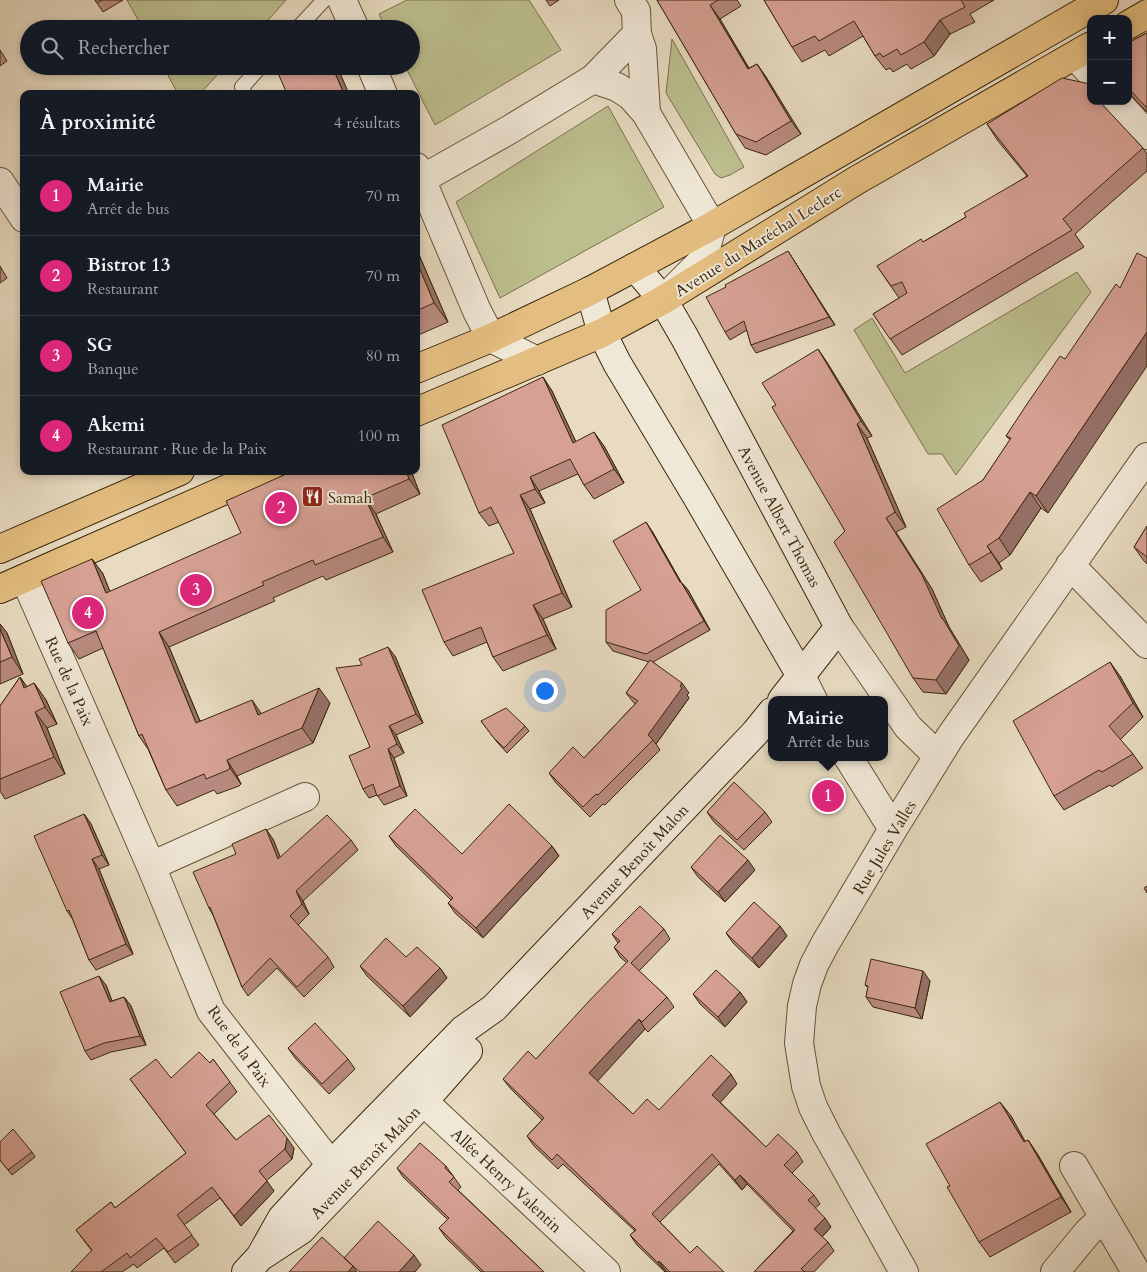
<!DOCTYPE html>
<html lang="fr">
<meta charset="utf-8">
<style>
body{margin:0;font-family:Cardo,serif;background:#20242c;color:#f1f3f6}
.controls{position:absolute;right:15px;top:15px;display:grid;overflow:hidden;border-radius:10px;box-shadow:0 2px 8px #0003}
.controls button{width:45px;height:45px;display:grid;place-items:center;padding:0;border:0;border-bottom:1px solid #363941;background:#171b24;color:#f1f3f6;font:25px sans-serif}
.you{position:absolute;left:544px;top:690px;width:18px;height:18px;margin:-12px;border:4px solid #fff;border-radius:50%;background:#1a73e8;box-shadow:0 0 0 8px #1a73e833}
.badge{display:grid;place-items:center;width:32px;height:32px;border-radius:50%;background:#db2777;color:#fff;font-size:16px;font-weight:700}
.pin{position:absolute;translate:-50% -50%;border:2px solid #fff;box-shadow:0 1px 5px #0006}
.popup{position:absolute;left:768px;top:696px;width:120px;height:65px;box-sizing:border-box;display:grid;place-content:center;border-radius:10px;background:#171b24;filter:drop-shadow(0 1px 4px #0005);font-size:16px;white-space:nowrap;color:#9ea1a6}
.popup b{font-size:19px;color:#f1f3f6}
.popup::after{content:'';position:absolute;left:50%;top:100%;margin-left:-10px;border:10px solid transparent;border-top-color:#171b24}
.list{margin:0;padding:0;list-style:none}
h2{display:flex;justify-content:space-between;align-items:center;height:65px;margin:0;padding:0 20px;font-size:21px}
h2 small{font-size:16px;font-weight:400;color:#9ea1a6}
.list li{display:grid;grid-template-columns:32px 1fr auto;gap:15px;align-items:center;box-sizing:border-box;height:80px;padding:0 20px;border-top:1px solid #363941}
.list b{display:block;font-size:19px;white-space:nowrap}
.list p{margin:0;font-size:16px;white-space:nowrap;color:#9ea1a6}
.list em{font-size:16px;font-style:normal;color:#9ea1a6}
.icon{flex:none;width:28px;height:28px;fill:none;stroke:currentColor;stroke-width:2;stroke-linecap:round;stroke-linejoin:round}
.map{position:relative;flex:none;width:1147px;height:1272px;overflow:hidden}
.search{position:absolute;background:#171b24;box-shadow:0 2px 8px #0003;left:20px;top:20px;width:400px;height:55px;display:flex;align-items:center;gap:12px;box-sizing:border-box;padding:0 18px;border-radius:28px;color:#9ea1a6;font-size:19px}
.panel{position:absolute;background:#171b24;box-shadow:0 2px 8px #0003;left:20px;top:90px;width:400px;height:385px;border-radius:10px}
.map>svg:first-child{display:block}
</style>
<div class="map">
<svg width="1147" height="1272" viewBox="0 0 1147 1272">
<rect width="100%" height="100%" fill="#e8dbc1"/>
<filter id="stains"><feTurbulence type="fractalNoise" baseFrequency=".004" numOctaves="4"/><feColorMatrix values="0 0 0 0 .2 0 0 0 0 .09 0 0 0 0 .02 0 0 0 .5 -.17"/></filter>
<radialGradient id="worn" r=".72"><stop offset=".6" stop-color="#630" stop-opacity="0"/><stop offset="1" stop-color="#630" stop-opacity=".3"/></radialGradient>
<path fill="#bcbe8e" stroke="#7b724c" d="M127,0H286L260,29H143Z
M407,0H529L561,50L435,125L405,66H411V29H386L379,14Z
M672,39L744,167L730,175L721,178L715,174L666,93Z
M163,66H225L200,94H178Z
M608,106L664,207L500,298L456,202Z
M1077,272L1091,292L956,475L942,454H928L854,330L872,318L905,373Z"/>
<g fill="none" stroke-linecap="round" stroke-linejoin="round">
<defs>
<path id="service" d="M297,29L324,0
M245,94L242,87L261,66"/>
<path id="minor" d="M342,0L355,29
M629,0L636,11L637,34L642,49L646,113
M1075,56L1091,73
M371,66L383,94
M593,79L637,34
M1116,101L1147,135
M416,167L477,311L491,338L537,361
M422,179L509,130L593,79L617,87L631,96L646,113L712,226L703,260L676,287
M0,182L24,218
M1070,565L1147,644
M25,579L151,866L211,1011L331,1165L347,1180
M839,627L908,727L938,756
M801,676L813,700
M848,757L893,829
M151,866L305,797
M408,1087L606,1272
M1074,1166L1136,1272
M904,1272L826,1133L813,1107L806,1086L799,1043L802,1006L807,984L814,965L825,944L893,829L950,737L1147,457
M1055,1272L1088,1232L1103,1218"/>
<path id="secondary" d="M635,267L663,300L685,338L839,627L782,700
M590,291L602,333L617,363L696,495L801,676
M263,1255L301,1230L423,1102L468,1051
M246,1272L260,1257L282,1218L331,1165L463,1030L494,1008L755,733L772,712"/>
<path id="primary" d="M1128,25L1147,14
M416,369L491,338L590,291L712,226L1104,0
M416,412L602,333L663,300L857,180L1091,46
M0,549L180,471
M0,589L268,471"/>
</defs>
<use href="#service" stroke="#665438" stroke-width="16"/>
<use href="#minor" stroke="#665438" stroke-width="30"/>
<use href="#secondary" stroke="#3a270b" stroke-width="30"/>
<use href="#primary" stroke="#3a270b" stroke-width="30"/>
<use href="#service" stroke="#f0e8d7" stroke-width="14"/>
<use href="#minor" stroke="#f0e8d7" stroke-width="28"/>
<use href="#secondary" stroke="#f0e8d7" stroke-width="28"/>
<use href="#primary" stroke="#e4be80" stroke-width="28"/>
</g>
<path fill="#b88a7f" stroke="#3a270b" d="M95,0H123L103,12Z
M546,0H559L550,6Z
M657,0H737L741,6L720,19L749,68L757,64L766,77L801,134L766,155L745,148L736,134Z
M764,0H994L970,14L975,22L950,34L934,56L911,69L907,64L893,72L890,68L886,70L875,56L863,36L829,56L825,50L802,62L792,47Z
M1147,33V112L1128,92V43Z
M0,50L7,61L0,66Z
M1101,101V104L1143,148L1147,154V171L1075,234L1084,247L902,355L873,314L899,298L877,266L923,242L966,217L1027,176L998,141L987,124Z
M416,248L448,322L416,336Z
M793,259L835,325L756,353L751,345L747,330L730,340L725,332Z
M0,266L7,278L0,283Z
M818,349L828,364L872,436L867,438L906,527L896,532L932,589L949,627L969,660L946,694L923,692L913,678L845,531L776,405Z
M1065,359L1048,513L1041,508L1010,555L999,563L1002,569L981,582L969,565L983,480L1010,440L1006,436Z
M543,377L552,391L576,442L604,446L624,483L594,499L584,485L578,474L539,491L545,503L530,509L572,607L543,619L556,649L503,671L493,657L487,642L453,656L444,642L514,553L499,522L489,526L479,513Z
M411,471L420,494L376,514L393,552L326,580L323,576L273,598L275,601L169,647L200,721L262,714L330,703L313,743L237,776L241,784L239,786L217,794L214,790L177,806L166,790L148,749L139,736L103,648L79,659L68,643L92,559L103,574L110,592Z
M1147,526V564L1144,561L1134,547Z
M652,531L681,582L688,590L710,630L653,662L689,693L687,695L689,698L656,744L660,750L605,805L603,804L590,817L556,783L549,773L584,758L635,704L634,703L626,693L649,662L613,651L606,642L641,590Z
M0,624L7,633L23,674L0,684Z
M395,656L423,723L396,735L404,753L394,758L407,796L384,805L377,795L369,798L363,789L370,747L362,665Z
M1120,676L1143,717L1120,740L1133,754L1143,768L1112,787L1110,785L1064,810L1054,796Z
M20,677L27,687L34,683L46,700L57,724L47,728L65,774L5,799L0,791V706Z
M481,721L525,726L529,731L507,753L497,742Z
M707,812H765L772,822L744,850L714,822Z
M84,814L91,824L109,865L99,869L133,954L96,970L89,960L73,920L67,911Z
M389,836L462,854L552,846L559,856L483,938L455,913L448,903L451,900L396,846Z
M273,839L280,857L351,840L358,850L303,901L309,914L298,925L328,957L334,967L304,997L277,968L248,996L242,987L213,915L209,908Z
M691,867L755,870L725,902L698,877Z
M780,926L787,936L759,968L733,943L726,933Z
M664,929L670,939L639,971L667,997L674,1007L648,1032L645,1029L597,1081L633,1114L659,1110L737,1084L720,1102L766,1147L797,1152L803,1162L792,1173L814,1195L820,1204L815,1208L831,1227L822,1237L828,1242L834,1251L814,1272H754L793,1231L747,1184L742,1190L719,1164L660,1222L690,1253L724,1272H667L666,1271L665,1272L637,1245L630,1235L635,1231L563,1164L558,1169L534,1146L527,1136L542,1120L510,1088L503,1079L536,1059L627,963L620,957L614,947L618,943L612,934Z
M406,957L440,968L447,978L410,1017L367,976L360,966Z
M930,981L922,1019L873,1007L866,997L868,988L865,985Z
M106,985L112,1001L124,997L131,1006L146,1045L111,1052L91,1060L85,1051Z
M740,992L747,1002L725,1027L700,1004L693,994Z
M288,1048L348,1059L355,1069L329,1094L295,1058Z
M213,1059L237,1092L214,1114L236,1140L294,1148L292,1159L266,1181L274,1191L241,1226L220,1198L184,1225L199,1245L175,1263L164,1248L137,1268L134,1264L122,1272H71L92,1251L76,1230L111,1202L115,1208L186,1153L130,1079L171,1078L210,1063Z
M1011,1116L1025,1142L1028,1140L1038,1155L1071,1212L990,1257L979,1242L950,1186Z
M0,1142L32,1152L35,1157L12,1175L0,1160Z
M446,1166L461,1187L458,1190L544,1272H481L446,1238L439,1228L448,1220L403,1177L397,1168Z"/>
<path fill="#967168" stroke="#3a270b" d="M710,5L720,19L757,83L748,69Z
M940,20L950,34L934,56L924,42Z
M757,64L766,77L801,134L791,121Z
M332,66H337L349,94H344Z
M416,248L448,322L434,303L416,260Z
M788,251L793,259L835,325L829,317Z
M1147,332V366L1048,513L1036,496Z
M818,349L828,364L872,436L861,421Z
M543,377L552,391L583,457L573,443Z
M857,424L867,438L906,527L895,512Z
M594,432L604,446L624,483L614,469Z
M406,471H411L420,494L409,479Z
M530,477L539,491L545,503L535,489Z
M1030,492L1041,508L1010,555L999,538Z
M520,495L530,509L572,607L562,593Z
M365,498L376,514L393,552L383,537Z
M886,518L932,589L949,627L969,660L946,694L936,680L942,619Z
M646,522L652,531L686,591L680,582Z
M987,546L999,563L1002,569L991,552Z
M92,559L103,574L117,609L106,593Z
M681,582L688,590L710,630L704,621Z
M533,605L543,619L556,649L547,635Z
M0,624L7,633L23,674L12,657L0,629Z
M159,632L169,647L207,738L196,723Z
M388,647L395,656L423,723L416,714Z
M1110,662L1120,676L1143,717L1133,703Z
M20,677L31,693L24,688Z
M34,683L46,700L57,724L45,707Z
M682,683L689,693L687,695L689,698L656,744L648,735Z
M319,688L330,703L313,743L302,728Z
M252,700L263,716L258,715Z
M35,712L47,728L65,774L54,757Z
M389,726L396,735L404,753L397,744Z
M388,749L394,758L407,796L400,786Z
M227,760L237,776L241,784L230,768Z
M84,814L91,824L109,865L102,855Z
M266,829L273,839L285,869L278,859Z
M552,846L559,856L483,938L476,928Z
M92,859L99,869L133,954L126,944Z
M748,860L755,870L725,902L718,892Z
M296,891L303,901L309,914L302,904Z
M780,926L787,936L759,968L752,958Z
M440,968L447,978L410,1017L403,1006Z
M923,971L930,981L922,1019L915,1008Z
M99,976L106,985L116,1012L110,1002Z
M740,992L747,1002L725,1027L718,1017Z
M124,997L131,1006L146,1045L140,1036Z
M639,1019L645,1029L596,1083L589,1073Z
M731,1074L737,1084L719,1104L712,1095Z
M1000,1102L1011,1116L1034,1157L1024,1142Z
M287,1138L294,1148L292,1159L285,1149Z
M1028,1140L1038,1155L1071,1212L1061,1197Z
M740,1175L747,1184L742,1190L735,1180Z
M267,1181L274,1191L241,1226L234,1216Z
M825,1218L831,1227L821,1238L814,1229Z
M414,1255L421,1265L415,1272H399Z
M659,1261L666,1271L665,1272L658,1263Z
M353,1266L357,1272H348Z"/>
<path fill="#d6a194" stroke="#3a270b" d="M95,0H102L97,3Z
M657,0H718L710,5L748,69L757,64L791,121L756,142L736,134Z
M764,0H961L965,7L940,20L924,42L901,55L897,49L883,57L880,53L875,56L854,21L819,41L815,36L792,47Z
M1147,33V107H1146L1128,88V43Z
M275,66H332L344,94H287Z
M1062,78L1090,84V89L1091,91V101H1099L1143,148L1063,219L1072,230L890,339L873,314L907,293L902,282L891,286L877,266L921,239L923,242L966,217L964,213L1028,176L987,124Z
M788,251L829,317L751,345L744,321L725,332L706,297L726,287L725,285Z
M1137,253L1147,258V332L1036,496L1030,492L999,538L987,546L991,552L969,565L937,509L983,480L1011,438L1006,436L1027,404L1060,356L1065,359L1116,284L1120,288Z
M416,260L434,303L416,311Z
M818,349L861,421L857,424L895,512L886,518L922,575L942,619H943L959,646L936,680L913,678L834,542L845,531L772,407L776,405L762,383Z
M543,377L573,443L594,432L614,469L584,485L570,459L530,477L535,489L520,495L562,593L533,605L547,635L493,657L481,627L444,642L422,590L514,553L491,507L479,513L442,425Z
M293,471H406L409,479L365,498L383,537L315,565L313,560L262,582L264,585L159,632L196,723L252,700L258,715L319,688L302,728L227,760L230,768L228,770L206,779L204,774L166,790L142,734L139,736L96,631L68,643L41,581L92,559L106,593L241,533L226,501Z
M646,522L680,582H681L704,621L646,654L606,642V610L641,590L613,541Z
M1147,526V557L1134,547Z
M0,629L12,657L0,662Z
M388,647L416,714L389,726L397,744L388,749L400,786L377,796L373,784L363,789L349,756L370,747L336,668L362,665L359,659Z
M650,660L682,683L680,686L682,688L648,735L653,740L598,795L596,794L583,807L549,773L573,747L584,758L638,701L626,693Z
M1110,662L1133,703L1109,726L1133,754L1102,772L1099,770L1054,796L1013,721Z
M20,677L24,688L34,683L45,707L35,712L54,757L0,779V706Z
M506,708L525,726L504,748L493,737L481,721Z
M734,782L765,812L737,840L707,812Z
M509,804L552,846L476,928L448,903L453,898L389,836L415,809L462,854Z
M84,814L102,855L92,859L126,944L89,960L69,910L67,911L34,836Z
M327,815L351,840L296,891L302,904L290,916L328,957L297,987L270,958L242,987L210,907L209,908L193,872L236,854L232,844L266,829L278,859Z
M720,835L748,860L718,892L691,867Z
M1147,886V893L1144,888Z
M754,902L780,926L752,958L726,933Z
M640,906L664,929L631,963L667,997L642,1022L639,1019L589,1073L633,1114L647,1099L659,1110L711,1055L731,1074L712,1095L766,1147L778,1134L797,1152L784,1165L814,1195L808,1200L825,1218L814,1229L828,1242L801,1269L805,1272H754L795,1230L740,1175L735,1180L712,1154L652,1214L690,1253L697,1246L724,1272H670L659,1261L658,1263L630,1235L636,1230L557,1154L552,1160L527,1136L544,1118L503,1079L528,1051L536,1059L590,1000L628,961L614,947L620,941L612,934Z
M386,938L406,957L417,947L440,968L403,1006L360,966Z
M871,959L923,971L915,1008L866,997L868,986L865,985Z
M716,970L740,992L718,1017L693,994Z
M99,976L110,1002L124,997L140,1036L104,1043L85,1051L60,992Z
M315,1023L348,1059L322,1084L288,1048Z
M199,1052L210,1063L213,1059L230,1082L206,1105L236,1140L269,1115L287,1138L285,1149L259,1171L267,1181L234,1216L212,1187L177,1215L192,1235L168,1252L156,1238L130,1258L127,1253L101,1272H71L92,1250L76,1230L111,1202L115,1208L186,1153L130,1079L156,1059L171,1078Z
M1000,1102L1024,1142L1028,1140L1061,1197L979,1242L947,1187L950,1186L926,1144Z
M13,1129L32,1152L8,1170L0,1160V1142Z
M420,1143L446,1166L445,1168L454,1177L449,1182L544,1272H484L439,1228L449,1218L397,1168Z
M378,1221L414,1255L399,1272H360L344,1258Z
M322,1237L353,1266L348,1272H289Z"/>
<defs>
<symbol id="restaurant-square" viewBox="-11 -11 22 22"><rect x="-9" y="-9" width="18" height="18" rx="4" fill="#8f2418" stroke="#f0e8d7"/><path d="M-5-6h1v4h1v-4h1v4h1v-4h1v5L-1.5 .5V6h-2V.5L-5-1ZM5-6V6H3V1.5H1.5Q1.5-4 5-6Z" fill="#fff"/></symbol>
</defs>
<g fill-rule="evenodd">
<use href="#restaurant-square" x="300" y="484" width="25" height="25"/>
</g>
<g text-anchor="middle" stroke-width="4" stroke-linejoin="round" paint-order="stroke">
<g font-size="16" fill="#3a270b" stroke="#f0e8d7">
<text transform="translate(758 241) rotate(-32)" y="6">Avenue du Maréchal Leclerc</text>
<text transform="translate(780 516) rotate(62)" y="6">Avenue Albert Thomas</text>
<text transform="translate(70 681) rotate(66)" y="6">Rue de la Paix</text>
<text transform="translate(884 847) rotate(-59)" y="6">Rue Jules Valles</text>
<text transform="translate(634 861) rotate(-47)" y="6">Avenue Benoît Malon</text>
<text transform="translate(240 1046) rotate(54)" y="6">Rue de la Paix</text>
<text transform="translate(365 1162) rotate(-46)" y="6">Avenue Benoît Malon</text>
<text transform="translate(507 1180) rotate(43)" y="6">Allée Henry Valentin</text>
</g>
<g font-size="16" fill="#3a270b" stroke="#f0e8d7" text-anchor="start">
<text x="328" y="503">Samah</text>
</g>
</g>
<rect width="100%" height="100%" filter="url(#stains)"/>
<rect width="100%" height="100%" fill="url(#worn)"/>
</svg>
<div class="controls">
<button>+</button>
<button>−</button>
</div>
<div class="you"></div>
<div class="pin badge" style="left:828px;top:796px">1</div>
<div class="popup"><b>Mairie</b>Arrêt de bus</div>
<div class="pin badge" style="left:281px;top:508px">2</div>
<div class="pin badge" style="left:196px;top:590px">3</div>
<div class="pin badge" style="left:88px;top:613px">4</div>
<div class="search"><svg class="icon" aria-label="search" viewBox="0 0 24 24"><circle cx="10" cy="10" r="6"/><path d="M15 15l6 6"/></svg>Rechercher</div>
<section class="panel">
<h2>À proximité<small>4 résultats</small></h2>
<ul class="list">
<li><span class="badge">1</span><div><b>Mairie</b><p>Arrêt de bus</p></div><em>70 m</em></li>
<li><span class="badge">2</span><div><b>Bistrot 13</b><p>Restaurant</p></div><em>70 m</em></li>
<li><span class="badge">3</span><div><b>SG</b><p>Banque</p></div><em>80 m</em></li>
<li><span class="badge">4</span><div><b>Akemi</b><p>Restaurant · Rue de la Paix</p></div><em>100 m</em></li>
</ul>
</section>
</div>
